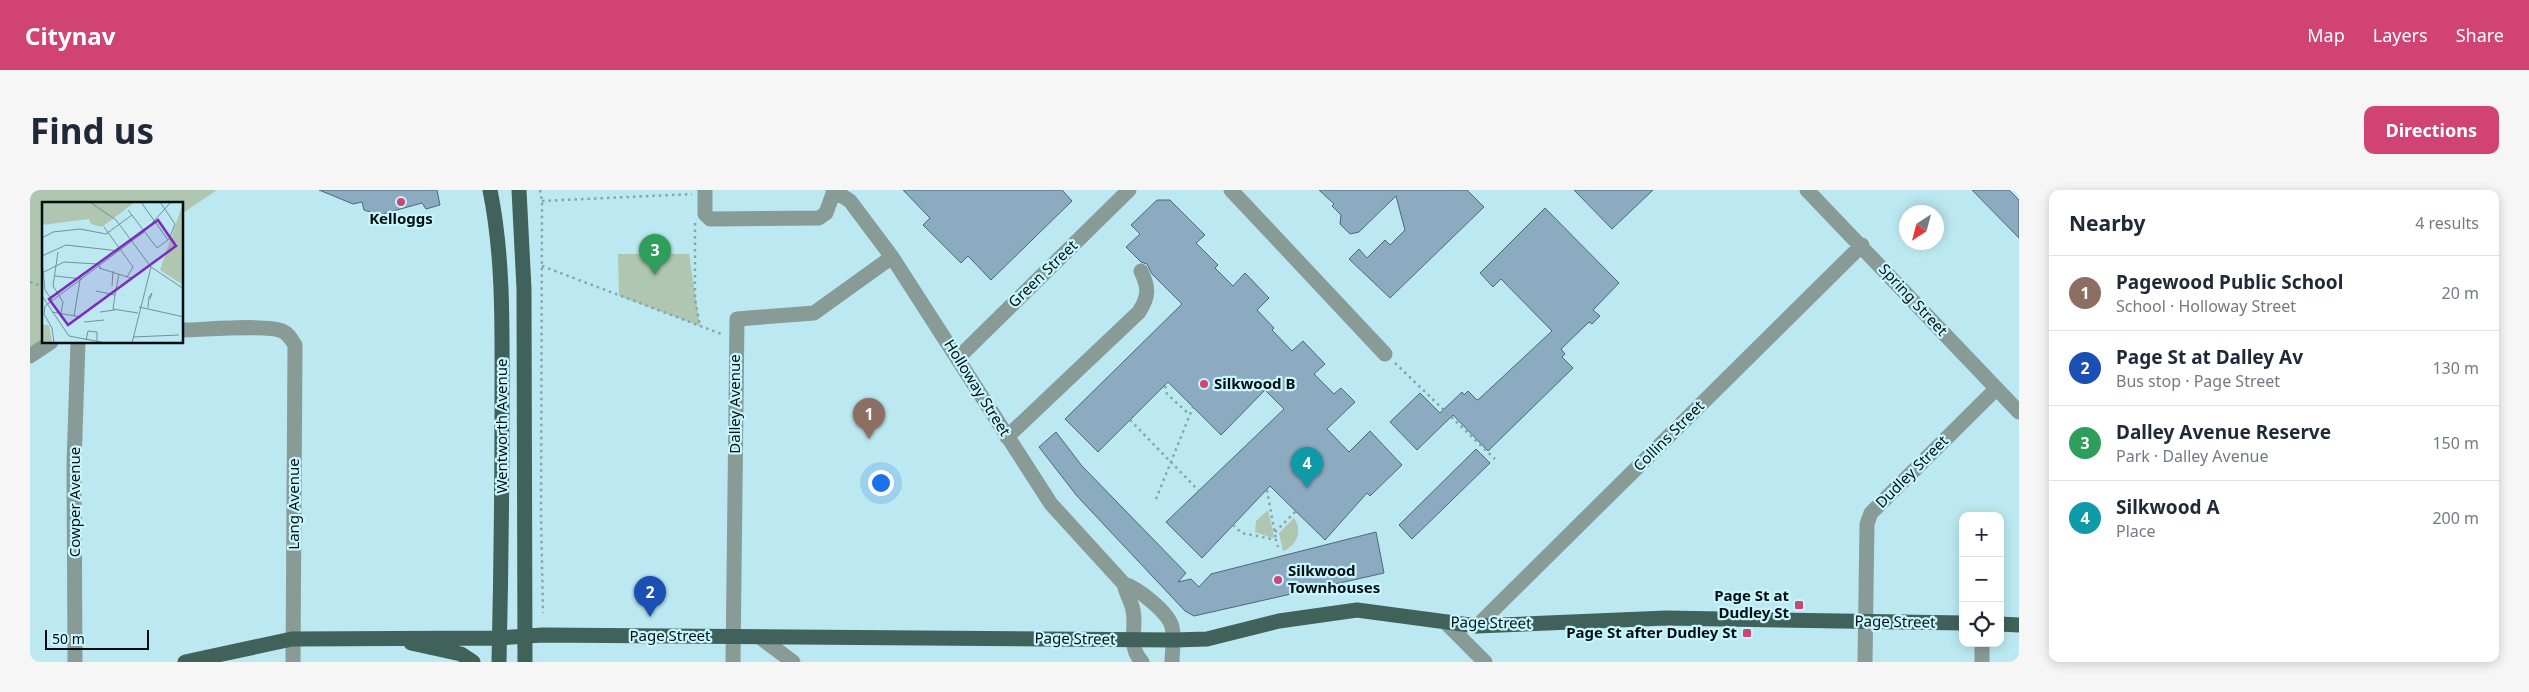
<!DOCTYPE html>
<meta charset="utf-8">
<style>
body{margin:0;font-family:"Noto Sans",sans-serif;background:#f6f6f7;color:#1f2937}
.controls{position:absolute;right:15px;bottom:15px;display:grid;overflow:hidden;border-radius:10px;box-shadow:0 2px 12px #0003}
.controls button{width:45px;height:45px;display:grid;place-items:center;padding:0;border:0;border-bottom:1px solid #e0e1e3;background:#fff;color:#1f2937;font:25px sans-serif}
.compass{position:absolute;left:1869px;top:15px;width:45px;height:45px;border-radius:50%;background:#fff;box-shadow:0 2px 12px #0003;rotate:216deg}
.scale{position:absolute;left:15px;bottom:12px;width:104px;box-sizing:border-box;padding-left:5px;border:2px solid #010e11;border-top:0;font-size:14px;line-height:18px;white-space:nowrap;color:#010e11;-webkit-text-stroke:4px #c8f6fe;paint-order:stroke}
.you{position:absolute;left:850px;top:292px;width:18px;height:18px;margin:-12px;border:4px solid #fff;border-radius:50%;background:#1a73e8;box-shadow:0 0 0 8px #1a73e833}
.badge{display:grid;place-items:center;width:32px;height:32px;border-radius:50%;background:#d04372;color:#fff;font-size:16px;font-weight:700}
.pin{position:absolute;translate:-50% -41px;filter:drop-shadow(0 1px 2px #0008)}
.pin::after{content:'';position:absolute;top:26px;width:18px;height:15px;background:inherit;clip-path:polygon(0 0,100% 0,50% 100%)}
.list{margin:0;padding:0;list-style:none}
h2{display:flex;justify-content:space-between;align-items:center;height:65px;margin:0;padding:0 20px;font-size:21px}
h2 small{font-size:16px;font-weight:400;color:#747a83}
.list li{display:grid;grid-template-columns:32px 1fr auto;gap:15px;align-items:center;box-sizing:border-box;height:75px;padding:0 20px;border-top:1px solid #e0e1e3}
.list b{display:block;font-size:19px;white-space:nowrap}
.list p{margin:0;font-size:16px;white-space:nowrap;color:#747a83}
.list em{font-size:16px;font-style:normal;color:#747a83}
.icon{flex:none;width:28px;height:28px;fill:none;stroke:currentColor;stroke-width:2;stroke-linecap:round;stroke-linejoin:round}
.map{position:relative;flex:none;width:1989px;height:472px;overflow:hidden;border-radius:10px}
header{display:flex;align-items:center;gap:30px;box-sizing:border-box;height:70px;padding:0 25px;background:#d04372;color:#fff}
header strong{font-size:24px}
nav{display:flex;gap:28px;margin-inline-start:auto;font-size:18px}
.intro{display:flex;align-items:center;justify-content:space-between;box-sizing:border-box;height:120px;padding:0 30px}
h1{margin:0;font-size:35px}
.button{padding:12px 22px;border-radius:10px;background:#d04372;color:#fff;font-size:18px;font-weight:700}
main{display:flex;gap:30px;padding:0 30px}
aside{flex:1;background:#fff;border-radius:10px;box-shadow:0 2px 12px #0003}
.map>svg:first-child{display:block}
</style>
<header>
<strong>Citynav</strong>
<nav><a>Map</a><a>Layers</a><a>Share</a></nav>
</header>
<div class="intro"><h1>Find us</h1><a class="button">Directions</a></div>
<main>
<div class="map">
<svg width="1989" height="472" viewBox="0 0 1989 472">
<rect width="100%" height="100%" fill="#bce9f1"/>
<path fill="#afc6b0" d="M0,0H187L153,23L152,14H14V152L0,166Z
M588,64H659L670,136L589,106Z
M1238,320L1244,346L1243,348L1225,342L1226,331Z
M1264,328C1273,341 1267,355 1253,361L1249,343Z"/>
<path fill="#8caac0" stroke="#4b687d" d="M289,0H407L410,15L396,19L392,13L349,25L334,20L332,12L323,14Z
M873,0H1032L1042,11L961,90L938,66L931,73L893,35L900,28Z
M1289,0H1437L1454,17L1360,108L1319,69L1329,59L1337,68L1355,50L1360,55L1375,40L1366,6L1329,42L1320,44L1310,34L1311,25L1302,16L1304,14Z
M1544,0H1623L1582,39Z
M1942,0H1979L1989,10V48Z
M1127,10H1140L1175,45L1166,53L1188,75L1185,78L1203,96L1215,83L1239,108L1227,120L1244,138L1242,140L1262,161L1273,151L1295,174L1284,184L1304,204L1311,198L1325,212L1297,239L1319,262L1340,241L1372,275L1340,306L1337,303L1295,350L1240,296L1172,368L1136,332L1254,219L1235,200L1191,245L1138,192L1068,262L1035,229L1152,114L1122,84L1117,74L1111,72L1096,57L1110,44L1101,35Z
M1515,18L1589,93L1563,120L1570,126L1562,134L1559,132L1531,159L1535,164L1532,167L1543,178L1458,261L1423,225L1387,260L1360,232L1390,203L1410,223L1432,202L1434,205L1438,201L1447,210L1449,209L1522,141L1471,89L1463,97L1450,83Z
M1026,242L1052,276L1156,383L1148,392L1161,389L1169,397L1181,384L1346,342L1354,383L1164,426L1155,421L1047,306L1009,257Z
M1446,259L1460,273L1382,349L1369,335Z"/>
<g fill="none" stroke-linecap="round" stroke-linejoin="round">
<path stroke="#83a6ad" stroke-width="2.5" stroke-dasharray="2.5 4" stroke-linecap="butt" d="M510,0L512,11L511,326L513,423
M512,11L662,4
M665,33V109L670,136
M512,76L694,145
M0,92L14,97
M1365,173L1465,269
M1135,196L1137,204L1159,224
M1100,230L1169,301
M1237,300L1246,350
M1126,309L1163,217
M1203,335L1212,343L1246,350L1248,357
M1245,342L1266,321"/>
<path stroke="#899b96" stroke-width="15" d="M675,0V24L680,29L789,28L796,23L804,1
M803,0L820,11L862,67L1021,314L1094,394C1108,398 1139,423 1142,437C1145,449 1142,460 1142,472
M1201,0L1355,164
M1777,0L1989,222
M152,140C171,140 238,134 252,141C259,144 261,149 265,155L263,472
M0,166L21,152
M928,168L1099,0
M977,247L1109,122C1119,106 1119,98 1111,81
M1094,394C1096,403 1101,411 1103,420C1107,438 1097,456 1112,472
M1417,434L1455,472
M1447,436L1832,55
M731,448L763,472
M1952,453V472
M45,472L44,275L48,152
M703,472L707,129L784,123L862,67
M1835,472L1837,334L1841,323L1966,199"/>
<path stroke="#41625a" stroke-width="15" d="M460,0C474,69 472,141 472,211C472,298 471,385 469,472
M489,0L494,99L495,472
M1970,434L1989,435
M381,453L431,464L443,472
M155,472L262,449L468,448L513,445L1144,450L1177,449L1249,431L1327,420L1447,436L1636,428L1933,433"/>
</g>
<g fill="#d04372" stroke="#c8f6fe" stroke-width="2">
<circle cx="371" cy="12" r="5"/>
<circle cx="1174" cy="194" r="5"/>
<circle cx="1248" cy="390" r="5"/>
<rect x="1764" y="410" width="10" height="10" rx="2.5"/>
<rect x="1712" y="438" width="10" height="10" rx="2.5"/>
</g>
<g text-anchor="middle" stroke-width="4.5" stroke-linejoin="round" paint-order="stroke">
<g font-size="15" font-weight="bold" fill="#010e11" stroke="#c8f6fe" text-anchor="start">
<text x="371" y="34" text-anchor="middle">Kelloggs</text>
<text x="1184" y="199">Silkwood B</text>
<text x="1258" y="386">Silkwood<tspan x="1258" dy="17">Townhouses</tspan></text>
<text x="1759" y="411" text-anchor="end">Page St at<tspan x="1759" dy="17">Dudley St</tspan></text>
<text x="1707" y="448" text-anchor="end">Page St after Dudley St</text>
</g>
<g font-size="15" fill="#010e11" stroke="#c8f6fe">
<text transform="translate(1013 84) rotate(-44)" y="5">Green Street</text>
<text transform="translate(1883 110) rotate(47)" y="5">Spring Street</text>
<text transform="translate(947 198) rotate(58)" y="5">Holloway Street</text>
<text transform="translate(705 214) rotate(-90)" y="5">Dalley Avenue</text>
<text transform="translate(472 236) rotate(-90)" y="5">Wentworth Avenue</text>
<text transform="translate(1639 246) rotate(-45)" y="5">Collins Street</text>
<text transform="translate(1882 282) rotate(-45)" y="5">Dudley Street</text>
<text transform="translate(45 312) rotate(-90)" y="5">Cowper Avenue</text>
<text transform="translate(264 314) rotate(-90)" y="5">Lang Avenue</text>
<text transform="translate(1865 432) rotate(1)" y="5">Page Street</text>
<text transform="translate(1461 433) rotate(1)" y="5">Page Street</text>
<text x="640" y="451">Page Street</text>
<text transform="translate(1045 449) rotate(1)" y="5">Page Street</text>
</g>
</g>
<g transform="translate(12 12)">
<rect width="141" height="141" fill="#bce9f1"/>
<path d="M0,0H93L60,25L49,22L47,17L0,23ZM141,1V83L118,68ZM0,123H7L10,141H0Z" fill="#afc6b0"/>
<path fill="none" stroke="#719197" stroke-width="1" d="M48,0L74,18L109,65L142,87M99,0L126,38M86,8L115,46L127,37L133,22L118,0M62,25L91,65L85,75M0,36L11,30L38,27L64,32L90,13M16,50L11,84L21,100L19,111M0,54L24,43L77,49M0,59L3,88L10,98M57,66L89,76L105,66M0,71L22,60L55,62L59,66M13,74L40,77M70,84L71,69M54,89L73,93L77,72M73,93L71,107L96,111M0,94L27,134L64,141M97,105L142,115M106,106L107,95L110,91L108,97M10,110L39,115M58,110L73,108M32,114L38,78M42,120L62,118M91,135L137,133M44,138L46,129L55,130V139M12,141L10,126L2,112L3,104L102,30L129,0M90,141L109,65"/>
<path fill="#7b2cbf" fill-opacity="0.15" stroke="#7b2cbf" stroke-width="2.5" d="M116,18L134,44L26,123L7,97Z"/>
<rect width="141" height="141" fill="none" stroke="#010e11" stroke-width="2.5"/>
</g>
</svg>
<div class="controls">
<button>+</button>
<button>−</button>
<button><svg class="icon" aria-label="locate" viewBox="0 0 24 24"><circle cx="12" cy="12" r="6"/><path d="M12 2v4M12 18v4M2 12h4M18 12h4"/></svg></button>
</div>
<svg class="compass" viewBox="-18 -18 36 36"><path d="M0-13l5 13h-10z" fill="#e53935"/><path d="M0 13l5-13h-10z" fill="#747a83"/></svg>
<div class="scale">50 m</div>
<div class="you"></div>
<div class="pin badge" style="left:839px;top:249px;background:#8d6e63">1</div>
<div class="pin badge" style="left:620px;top:427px;background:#1a4fb4">2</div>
<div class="pin badge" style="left:625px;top:85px;background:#2e9e5b">3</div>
<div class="pin badge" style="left:1277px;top:298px;background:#0f9aa8">4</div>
</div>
<aside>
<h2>Nearby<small>4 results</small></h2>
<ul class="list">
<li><span class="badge" style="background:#8d6e63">1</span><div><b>Pagewood Public School</b><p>School · Holloway Street</p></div><em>20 m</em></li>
<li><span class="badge" style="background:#1a4fb4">2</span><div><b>Page St at Dalley Av</b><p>Bus stop · Page Street</p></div><em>130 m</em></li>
<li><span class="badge" style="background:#2e9e5b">3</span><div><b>Dalley Avenue Reserve</b><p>Park · Dalley Avenue</p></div><em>150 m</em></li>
<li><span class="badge" style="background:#0f9aa8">4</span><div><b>Silkwood A</b><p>Place</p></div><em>200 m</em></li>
</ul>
</aside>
</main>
